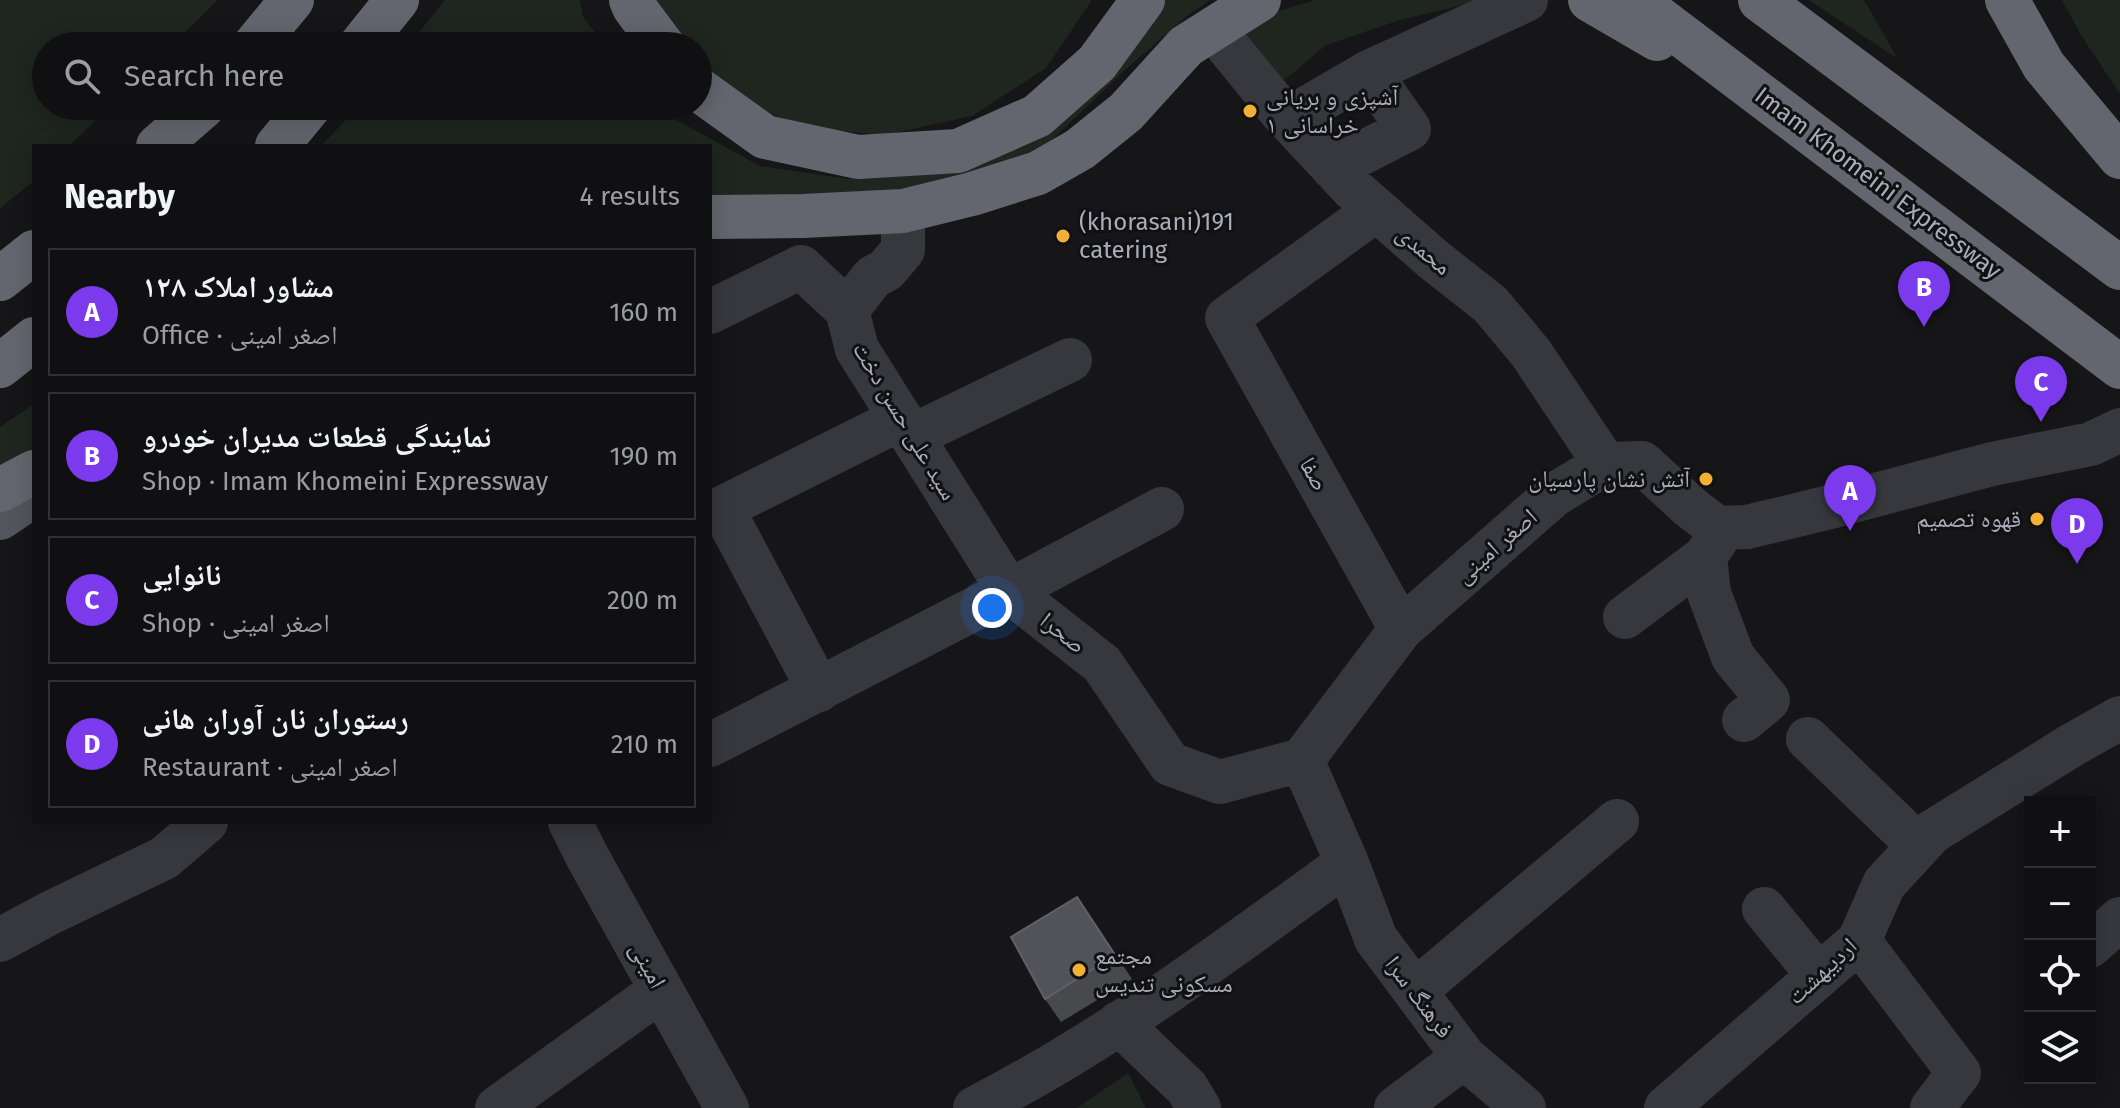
<!DOCTYPE html>
<meta charset="utf-8">
<style>
body{margin:0;font-family:"Fira Sans","Noto Naskh Arabic",sans-serif;background:#1e1e20;color:#f1f3f6}
.controls{position:absolute;right:24px;bottom:24px;display:grid;overflow:hidden;border-radius:0px;box-shadow:0 4px 20px #0003}
.controls button{width:72px;height:72px;display:grid;place-items:center;padding:0;border:0;border-bottom:2px solid #303032;background:#101012;color:#f1f3f6;font:40px sans-serif}
.you{position:absolute;left:992px;top:608px;width:28px;height:28px;margin:-20px;border:6px solid #fff;border-radius:50%;background:#1a73e8;box-shadow:0 0 0 12px #1a73e833}
.badge{display:grid;place-items:center;width:52px;height:52px;border-radius:50%;background:#7c3aed;color:#fff;font-size:26px;font-weight:700}
.pin{position:absolute;translate:-50% -66px;filter:drop-shadow(0 2px 4px #0008)}
.pin::after{content:'';position:absolute;top:42px;width:28px;height:24px;background:inherit;clip-path:polygon(0 0,100% 0,50% 100%)}
.list{margin:0;padding:0;list-style:none}
h2{display:flex;justify-content:space-between;align-items:center;height:104px;margin:0;padding:0 32px;font-size:34px}
h2 small{font-size:26px;font-weight:400;color:#9c9d9f}
.list li{display:grid;grid-template-columns:52px 1fr auto;gap:24px;align-items:center;box-sizing:border-box;height:128px;margin:0 16px 16px;padding:0 16px;border:2px solid #303032;border-radius:0px}
.list b{display:block;font-size:30px;white-space:nowrap}
.list p{margin:0;font-size:26px;white-space:nowrap;color:#9c9d9f}
.list em{font-size:26px;font-style:normal;color:#9c9d9f}
.icon{flex:none;width:44px;height:44px;fill:none;stroke:currentColor;stroke-width:2;stroke-linecap:round;stroke-linejoin:round}
.map{position:relative;flex:none;width:2120px;height:1108px;overflow:hidden}
.search{position:absolute;background:#101012;box-shadow:0 4px 20px #0003;left:32px;top:32px;width:680px;height:88px;display:flex;align-items:center;gap:20px;box-sizing:border-box;padding:0 28px;border-radius:44px;color:#9c9d9f;font-size:30px}
.panel{position:absolute;background:#101012;box-shadow:0 4px 20px #0003;left:32px;top:144px;width:680px;height:680px;border-radius:0px}
.map>svg:first-child{display:block}
</style>
<div class="map">
<svg width="2120" height="1108" viewBox="0 0 2120 1108">
<rect width="100%" height="100%" fill="#161618"/>
<path fill="#1e261f" d="M0,0H218L171,46H46V106H110L69,146H34V181L0,208Z
M445,0H580L583,17L606,46H408Z
M652,0H1092L1046,68L972,116L885,135L796,127L720,85L698,61V46H685L659,16Z
M1160,0H1210L1186,17L1125,70L1052,140L1011,162L957,187L710,204V146H321L359,106H651L760,166L848,179L896,175L967,165Z
M1315,0H1486L1403,19L1326,45L1282,82L1232,37L1266,15Z
M1808,0H1864L1898,59L1810,1Z
M2062,0H2120V94L2081,35Z
M34,404V452L0,466V427Z
M1128,1073L1146,1108H1077Z"/>
<g fill="none" stroke-linecap="round" stroke-linejoin="round">
<path stroke="#37383d" stroke-width="44" d="M1228,47L1283,114L1353,189L1434,260L1490,304L1531,353L1605,464
M1288,119L1369,72L1526,0
M1333,168L1409,129L1369,72
M1376,210L1227,318L1401,629
M903,211V250L886,270L873,277L847,310L857,349L1009,591L1162,509
M710,312L801,267L847,310
M912,436L1070,360
M722,508L819,690
M710,514L900,419
M1724,528L1705,557L1709,593L1733,657L1768,700L1744,720
M1625,617L1705,557
M1808,739L1919,846
M710,745L1009,591L1102,664L1170,764L1220,782L1302,760
M570,822L588,858L727,1108
M1764,909L1819,976
M0,940L50,913L164,858L206,822
M1859,941L1959,1073L1932,1108
M2090,946L2120,919
M1415,991L1617,821
M1119,1023L1187,1088L1199,1108
M497,1108L661,990
M975,1108C1107,1041 1227,950 1347,863
M1396,1108L1464,1057
M1524,1108L1464,1057L1376,939L1347,863L1302,760L1401,629L1554,495L1605,464L1642,463L1690,507L1717,528L1747,527L1834,506L1992,464L2091,444L2120,430
M1666,1108L1859,941L1884,884L1932,832L2072,745L2120,718"/>
<path stroke="#53555c" stroke-width="44" d="M0,518L34,495"/>
<path stroke="#63666e" stroke-width="44" d="M631,0L634,7L663,46
M1590,0L1657,39
M1635,0L2120,367
M1760,0L2120,268
M2007,0L2044,66L2120,157
M254,46L292,0
M360,46L397,0
M698,89L765,137L858,157L958,151L1037,116L1097,63L1143,0
M158,146L204,106
M277,146L310,106
M710,217L803,216L903,211L972,194L1038,173L1080,149L1126,112L1186,46L1259,0
M0,279L34,252
M0,366L34,339
M0,490L34,472"/>
</g>
<path fill="#47494d" d="M1093,920L1132,979L1061,1022L1045,999Z"/>
<path fill="#2f3033" d="M1077,897L1093,920L1132,979L1115,955Z"/>
<path fill="#525359" stroke="#5f6168" stroke-width="2" d="M1077,897L1115,955L1045,999L1011,937Z"/>
<g fill="#f2b134" stroke="#111113" stroke-width="3">
<circle cx="1250" cy="111" r="8"/>
<circle cx="1063" cy="236" r="8"/>
<circle cx="1706" cy="479" r="8"/>
<circle cx="2037" cy="519" r="8"/>
<circle cx="1079" cy="970" r="8"/>
</g>
<g text-anchor="middle" stroke-width="6" stroke-linejoin="round" paint-order="stroke">
<g font-size="24" fill="#a8adb8" stroke="#111113" text-anchor="start">
<text x="1266" y="105">آشپزی و بریانی<tspan x="1266" dy="28">خراسانی ۱</tspan></text>
<text x="1079" y="230">(khorasani)191<tspan x="1079" dy="28">catering</tspan></text>
<text x="1690" y="487" text-anchor="end">آتش نشان پارسیان</text>
<text x="2021" y="527" text-anchor="end">قهوه تصمیم</text>
<text x="1095" y="964">مجتمع<tspan x="1095" dy="28">مسکونی تندیس</tspan></text>
</g>
<g font-size="24" fill="#a8adb8" stroke="#111113">
<text transform="translate(1878 183) rotate(37)" y="8">Imam Khomeini Expressway</text>
<text transform="translate(1424 250) rotate(40)" y="8">محمدی</text>
<text transform="translate(905 421) rotate(59)" y="8">سید علی حسن دخت</text>
<text transform="translate(1314 474) rotate(61)" y="8">صفا</text>
<text transform="translate(1496 546) rotate(-41)" y="8">اصغر امینی</text>
<text transform="translate(1063 633) rotate(38)" y="8">صحرا</text>
<text transform="translate(648 965) rotate(61)" y="8">امینی</text>
<text transform="translate(1822 971) rotate(-43)" y="8">اردیبهشت</text>
<text transform="translate(1419 997) rotate(53)" y="8">فرهنگ سرا</text>
</g>
</g>
</svg>
<div class="controls">
<button>+</button>
<button>−</button>
<button><svg class="icon" aria-label="locate" viewBox="0 0 24 24"><circle cx="12" cy="12" r="6"/><path d="M12 2v4M12 18v4M2 12h4M18 12h4"/></svg></button>
<button><svg class="icon" aria-label="layers" viewBox="0 0 24 24"><path d="M12 4l9 5-9 5-9-5zM3 14l9 5 9-5"/></svg></button>
</div>
<div class="you"></div>
<div class="pin badge" style="left:1850px;top:531px">A</div>
<div class="pin badge" style="left:1924px;top:327px">B</div>
<div class="pin badge" style="left:2041px;top:422px">C</div>
<div class="pin badge" style="left:2077px;top:564px">D</div>
<div class="search"><svg class="icon" aria-label="search" viewBox="0 0 24 24"><circle cx="10" cy="10" r="6"/><path d="M15 15l6 6"/></svg>Search here</div>
<section class="panel">
<h2>Nearby<small>4 results</small></h2>
<ul class="list">
<li><span class="badge">A</span><div><b>مشاور املاک ۱۲۸</b><p>Office · اصغر امینی</p></div><em>160 m</em></li>
<li><span class="badge">B</span><div><b>نمایندگی قطعات مدیران خودرو</b><p>Shop · Imam Khomeini Expressway</p></div><em>190 m</em></li>
<li><span class="badge">C</span><div><b>نانوایی</b><p>Shop · اصغر امینی</p></div><em>200 m</em></li>
<li><span class="badge">D</span><div><b>رستوران نان آوران هانی</b><p>Restaurant · اصغر امینی</p></div><em>210 m</em></li>
</ul>
</section>
</div>
